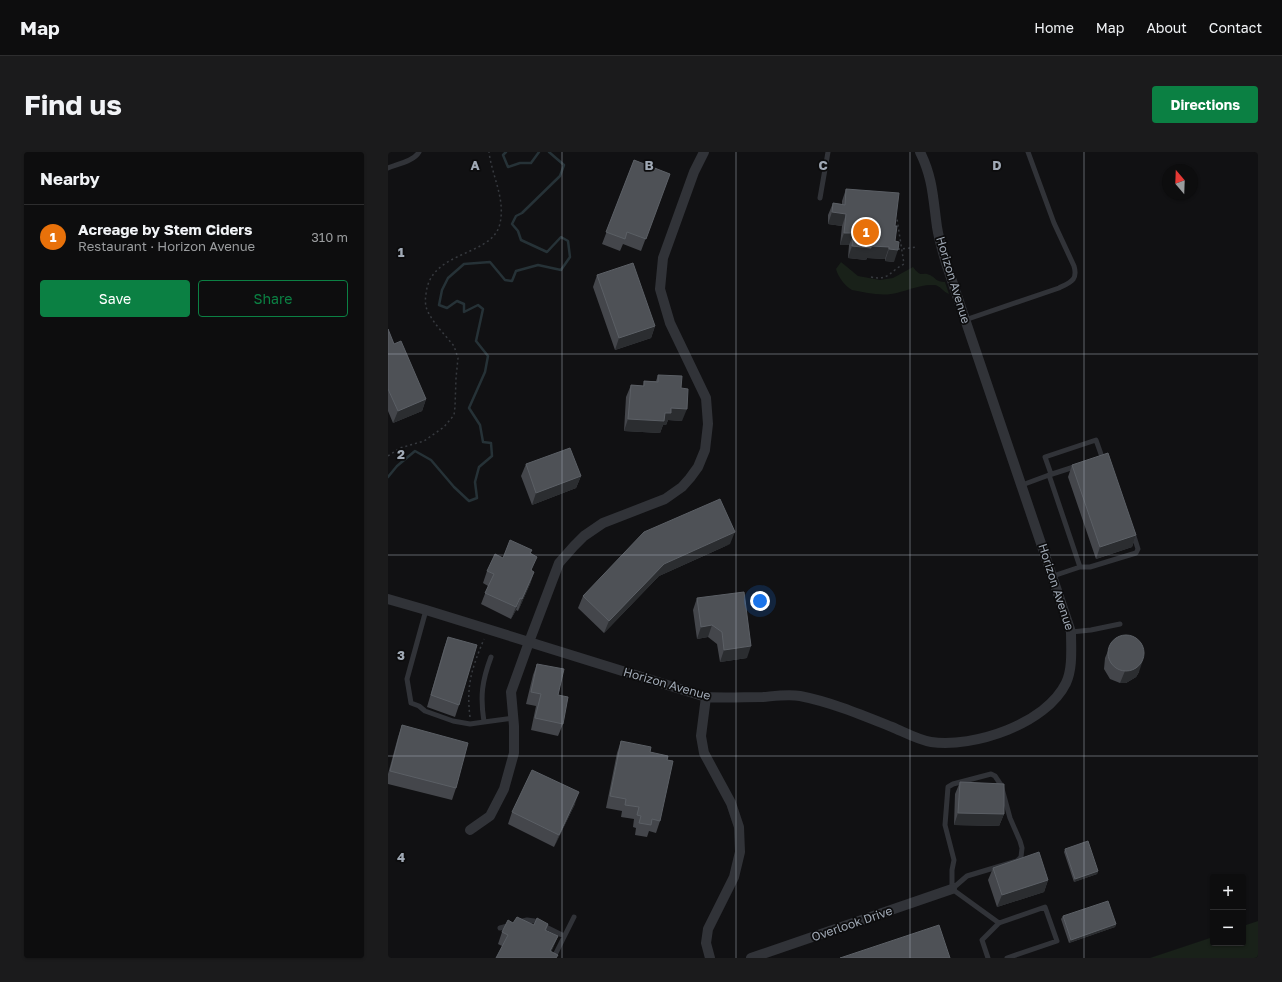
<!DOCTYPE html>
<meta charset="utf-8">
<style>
body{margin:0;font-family:"Golos Text",sans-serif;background:#1b1b1c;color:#f1f3f6}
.controls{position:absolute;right:12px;bottom:12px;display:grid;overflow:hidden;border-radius:4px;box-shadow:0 1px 3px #0004}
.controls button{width:36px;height:36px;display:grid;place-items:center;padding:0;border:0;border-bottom:1px solid #2d2d2e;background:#0d0d0e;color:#f1f3f6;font:20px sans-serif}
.compass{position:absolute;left:774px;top:12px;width:36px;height:36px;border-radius:50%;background:#0d0d0e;box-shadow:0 1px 3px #0004;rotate:341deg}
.you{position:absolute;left:372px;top:449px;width:14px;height:14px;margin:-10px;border:3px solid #fff;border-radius:50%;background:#1a73e8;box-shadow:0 0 0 6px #1a73e833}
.badge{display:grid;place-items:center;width:26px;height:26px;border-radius:50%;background:#0b8043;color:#fff;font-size:13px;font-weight:700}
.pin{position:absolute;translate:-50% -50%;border:2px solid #fff;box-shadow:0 1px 4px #0006}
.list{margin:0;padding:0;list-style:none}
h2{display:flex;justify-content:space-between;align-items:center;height:52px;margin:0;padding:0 16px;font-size:17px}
h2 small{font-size:13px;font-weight:400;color:#9a9c9e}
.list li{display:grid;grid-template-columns:26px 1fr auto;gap:12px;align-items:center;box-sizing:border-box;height:64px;padding:0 16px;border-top:1px solid #2d2d2e}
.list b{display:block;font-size:15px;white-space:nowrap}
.list p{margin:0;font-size:13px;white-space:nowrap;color:#9a9c9e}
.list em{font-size:13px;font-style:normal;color:#9a9c9e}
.actions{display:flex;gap:8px;padding:12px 16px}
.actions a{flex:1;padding:9px 0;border:1px solid #0b8043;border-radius:4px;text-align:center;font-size:14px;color:#0b8043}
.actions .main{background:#0b8043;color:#fff}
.map{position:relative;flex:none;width:870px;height:806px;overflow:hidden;border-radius:4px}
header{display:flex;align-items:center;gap:24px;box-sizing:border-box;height:56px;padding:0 20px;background:#0d0d0e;border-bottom:1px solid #2d2d2e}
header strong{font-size:19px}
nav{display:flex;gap:22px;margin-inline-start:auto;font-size:14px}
.intro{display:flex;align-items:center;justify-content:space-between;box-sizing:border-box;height:96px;padding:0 24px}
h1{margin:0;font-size:28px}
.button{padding:10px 18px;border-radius:4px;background:#0b8043;color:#fff;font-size:14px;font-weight:700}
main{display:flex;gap:24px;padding:0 24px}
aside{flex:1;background:#0d0d0e;border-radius:4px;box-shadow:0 1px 3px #0004}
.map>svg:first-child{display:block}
</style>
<header>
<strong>Map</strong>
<nav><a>Home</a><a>Map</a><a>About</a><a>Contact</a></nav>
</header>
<div class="intro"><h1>Find us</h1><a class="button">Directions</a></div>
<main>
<aside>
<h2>Nearby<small></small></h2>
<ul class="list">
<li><span class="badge" style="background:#e8710a">1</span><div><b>Acreage by Stem Ciders</b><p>Restaurant · Horizon Avenue</p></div><em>310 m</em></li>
</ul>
<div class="actions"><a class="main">Save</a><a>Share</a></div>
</aside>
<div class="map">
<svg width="870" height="806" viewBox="0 0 870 806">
<rect width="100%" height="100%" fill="#111113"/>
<path fill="#192119" d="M453,110L470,124L492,128L505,126L525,115C534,127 533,119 542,123C548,126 548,130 557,130L561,142C555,140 552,133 546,133C531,132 517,140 503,142C490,144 477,140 464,138C457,134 450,125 448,117Z
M870,769V806H762L825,785V791H855V774Z"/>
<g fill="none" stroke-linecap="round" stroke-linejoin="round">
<path stroke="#263237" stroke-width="2.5" d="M118,0L115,3L120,15L132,11H143L151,0
M0,325L9,314L27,299L43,308L66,335L81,349L89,346L87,330L91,315L104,304L103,291L95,290L92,273L81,256L97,220L100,204L88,189L95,157L90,153L76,160V152L69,149L59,156L51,153L54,138L60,126L76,112L102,110L117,128L124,129L128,119L150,113L173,118L182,105L180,89L173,85L159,100L133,88L130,79L124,72L128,64L134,61L172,24L176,13L161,0"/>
<path stroke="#373a3f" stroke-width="1.5" stroke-dasharray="2 3" stroke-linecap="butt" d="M510,97H514L528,95
M483,125C501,129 502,119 516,112L509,67
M0,304L12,296L36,289L56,275L66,263L67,255L68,226L70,206L66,194C57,183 46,172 40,160C37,154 37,148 38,142C42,99 100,105 111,75C119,49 104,25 101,0
M82,565C78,533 84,516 96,487"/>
<path stroke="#313338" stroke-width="5" d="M0,16C10,12 26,9 31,0
M432,46L440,0
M577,168L671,136C683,130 690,128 686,114L666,71L640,0
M663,322L657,305L708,288L714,305
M661,323L689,314
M634,333L661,323L692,415L665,424
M692,415H702L748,401L750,397L745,381
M38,458L19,527L23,551L31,554L37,559L65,569L82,572L96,570
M683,480L703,478L732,472
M103,505C94,529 92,544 96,570L125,566
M603,622L607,624L613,633L622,666L632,689L634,696L633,705L629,709L579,724L564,737V718L566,708L557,673L560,635L565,632Z
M564,737L611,771
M130,770L139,768L146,769L176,784
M112,776L123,773
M168,801L186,765
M600,806L594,788L611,771L657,755L669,789L619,806"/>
<path stroke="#313338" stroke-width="10" d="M316,0L306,20L275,106L272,137L282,171L318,246L320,272L317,298L310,315L302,326L294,335L277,347L215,371L196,384L186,394L171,411L141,490L318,545C337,546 356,545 375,545C387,544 400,542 412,544C443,550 474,563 504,575C516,580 530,588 543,590C586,596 658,572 678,531C685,516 683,496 683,480L559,114C555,101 551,88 549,75C545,47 545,26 532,0
M0,447L38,458L141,490L123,540L126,574V601L116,637L102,664L82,678
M318,545L313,584L316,601L343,651L351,675L352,700L346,725L320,777L318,791L322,806
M363,806L564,737"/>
</g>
<path fill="#44464b" d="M246,8L282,22L253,99L235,92L232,99L214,92Z
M458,37L507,74V89L506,110L497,109V107L479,106L478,108L460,106L461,93H452L454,74L440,72V63L445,51L454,52V49Z
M209,123L267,174L263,186L227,198L205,135Z
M0,177L6,192L38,247L34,259L5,271L0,259Z
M270,223L293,236L294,269L280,268L278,273H275L272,281L236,279L238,245L243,233L255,234L256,229H268Z
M138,312L193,324L188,336L144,353L133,324Z
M684,313L748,383L744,395L708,407L680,325Z
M342,392L271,424L216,481L190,456L195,444Z
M144,398L142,402L144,419L146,420L142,432L130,459L128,458L123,467L93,452L100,434L95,431L99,419L115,406Z
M309,446L359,506L332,510L329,492L320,485L309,487L305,458Z
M60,485L71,553L67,565L39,555L56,496Z
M722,494L751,520L748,525L738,531H732L722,527L716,517L717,506Z
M149,512L170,543L175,572L170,584L143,578L148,554L138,552L145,523Z
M14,573L68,636L64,648L0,632V622L10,585Z
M233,589L262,600L279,608L272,669L268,681L261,679L259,685L247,683L248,676L245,675L246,667L233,665L234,659L218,656L229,601Z
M572,630L616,662L611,674L566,673L567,642Z
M187,652L166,695L120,672L124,660Z
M677,697L710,719L709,722L686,730L676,700Z
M605,716L660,728L656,740L609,755L600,728Z
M675,764L728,772L727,775L681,791L673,767Z
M125,771L146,773L160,772L158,779L170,784L163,800L114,794L110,792L114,780Z"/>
<path fill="#2b2d30" d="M444,60L458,62L454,74L440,72Z
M456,81H466L461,93H452Z
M464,94H483L501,95L497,107L479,106L478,108L460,106Z
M501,97L510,98L506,110L497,109Z
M267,174L263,186L227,198L231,186Z
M38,247L34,259L5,271L10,259Z
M283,256L299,257L294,269L280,268L278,273H275L272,281L236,279L240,267L277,261Z
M193,324L188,336L144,353L148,341Z
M347,380L342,392L271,424L216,481L221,469L276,412Z
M748,383L744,395L708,407L712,395Z
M146,420L142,432L130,459L134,447Z
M132,446L128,458L123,467L128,455Z
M324,473L320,485L309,487L313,475Z
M363,494L359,506L332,510L336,498Z
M755,508L751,520L748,525L738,531H732L737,519Z
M191,640L187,652L166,695L171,683Z
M570,661L616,662L611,674L566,673Z
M710,719L709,722L686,730L687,727Z
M660,728L656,740L609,755L614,743Z
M728,772L727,775L681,791L683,788Z
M170,784L165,796L160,806L162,799Z"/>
<path fill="#4e5156" stroke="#5b5f65" d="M246,8L282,22L258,87L239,80L237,87L218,80Z
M458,37L511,41L507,74H509L507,89L511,90L510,98L501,97V95L483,94V96L464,94L466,81H456L458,62L444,60L445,51L457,53Z
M245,111L267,174L231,186L209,123Z
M0,177L6,192L13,189L38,247L10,259L0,237Z
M270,223L294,224L293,236L300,237L299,257L283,256V261H277L276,269L240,267L243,233L256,234V229L270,230Z
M182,296L193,324L148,341L138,312Z
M720,301L748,383L712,395L684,313Z
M332,347L347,380L276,412L221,469L195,444L256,380Z
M122,388L144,398L142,401L149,405L143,418L146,420L134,447L132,446L128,455L97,441L106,422L99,419L107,402L115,406Z
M356,440L363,494L336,498L334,480L324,473L313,475L309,446Z
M720 501a18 18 0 1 1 36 0a18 18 0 1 1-36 0Z
M60,485L89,493L71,553L43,543Z
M149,512L176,517L170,543L180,545L175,572L147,566L153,542L143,540Z
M14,573L80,591L68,636L2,619Z
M233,589L263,595L262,600L280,604L279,608L285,609L272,669L264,667L263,673L251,671L253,664L249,663L251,655L237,653L238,647L222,644Z
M144,618L191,640L171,683L124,660Z
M572,630L616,632V662L570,661Z
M700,689L710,719L687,727L677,697Z
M651,700L660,728L614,743L605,716Z
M720,749L728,772L683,788L675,764Z
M129,765L146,773L149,766L160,772L157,778L170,784L162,799L170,803L168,806H108L120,783L114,780L120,768L125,771Z
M551,773L562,806H452Z"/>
<path fill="none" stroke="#a0a9b5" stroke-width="1" stroke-opacity="0.55" d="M174,0V806M348,0V806M522,0V806M696,0V806M0,202H870M0,403H870M0,604H870"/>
<g text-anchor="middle" stroke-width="3.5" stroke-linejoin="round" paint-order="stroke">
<g font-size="12" fill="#a0a9b5" stroke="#0c0c0d">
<text transform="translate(565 128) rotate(73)" y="4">Horizon Avenue</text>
<text transform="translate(668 435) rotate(72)" y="4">Horizon Avenue</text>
<text transform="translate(279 532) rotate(16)" y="4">Horizon Avenue</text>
<text transform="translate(464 772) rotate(-19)" y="4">Overlook Drive</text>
</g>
</g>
<g font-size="13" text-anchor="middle" font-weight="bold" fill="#a0a9b5" stroke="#0c0c0d" stroke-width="3.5" stroke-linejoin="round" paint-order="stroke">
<text x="87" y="18">A</text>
<text x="261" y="18">B</text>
<text x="435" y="18">C</text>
<text x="609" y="18">D</text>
<text x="13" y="105">1</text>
<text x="13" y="307">2</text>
<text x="13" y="508">3</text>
<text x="13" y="710">4</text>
</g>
</svg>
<div class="controls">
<button>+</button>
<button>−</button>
</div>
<svg class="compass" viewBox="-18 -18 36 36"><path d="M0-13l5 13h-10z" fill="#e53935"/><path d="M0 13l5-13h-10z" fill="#9a9c9e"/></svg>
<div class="you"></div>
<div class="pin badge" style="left:478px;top:80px;background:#e8710a">1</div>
</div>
</main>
